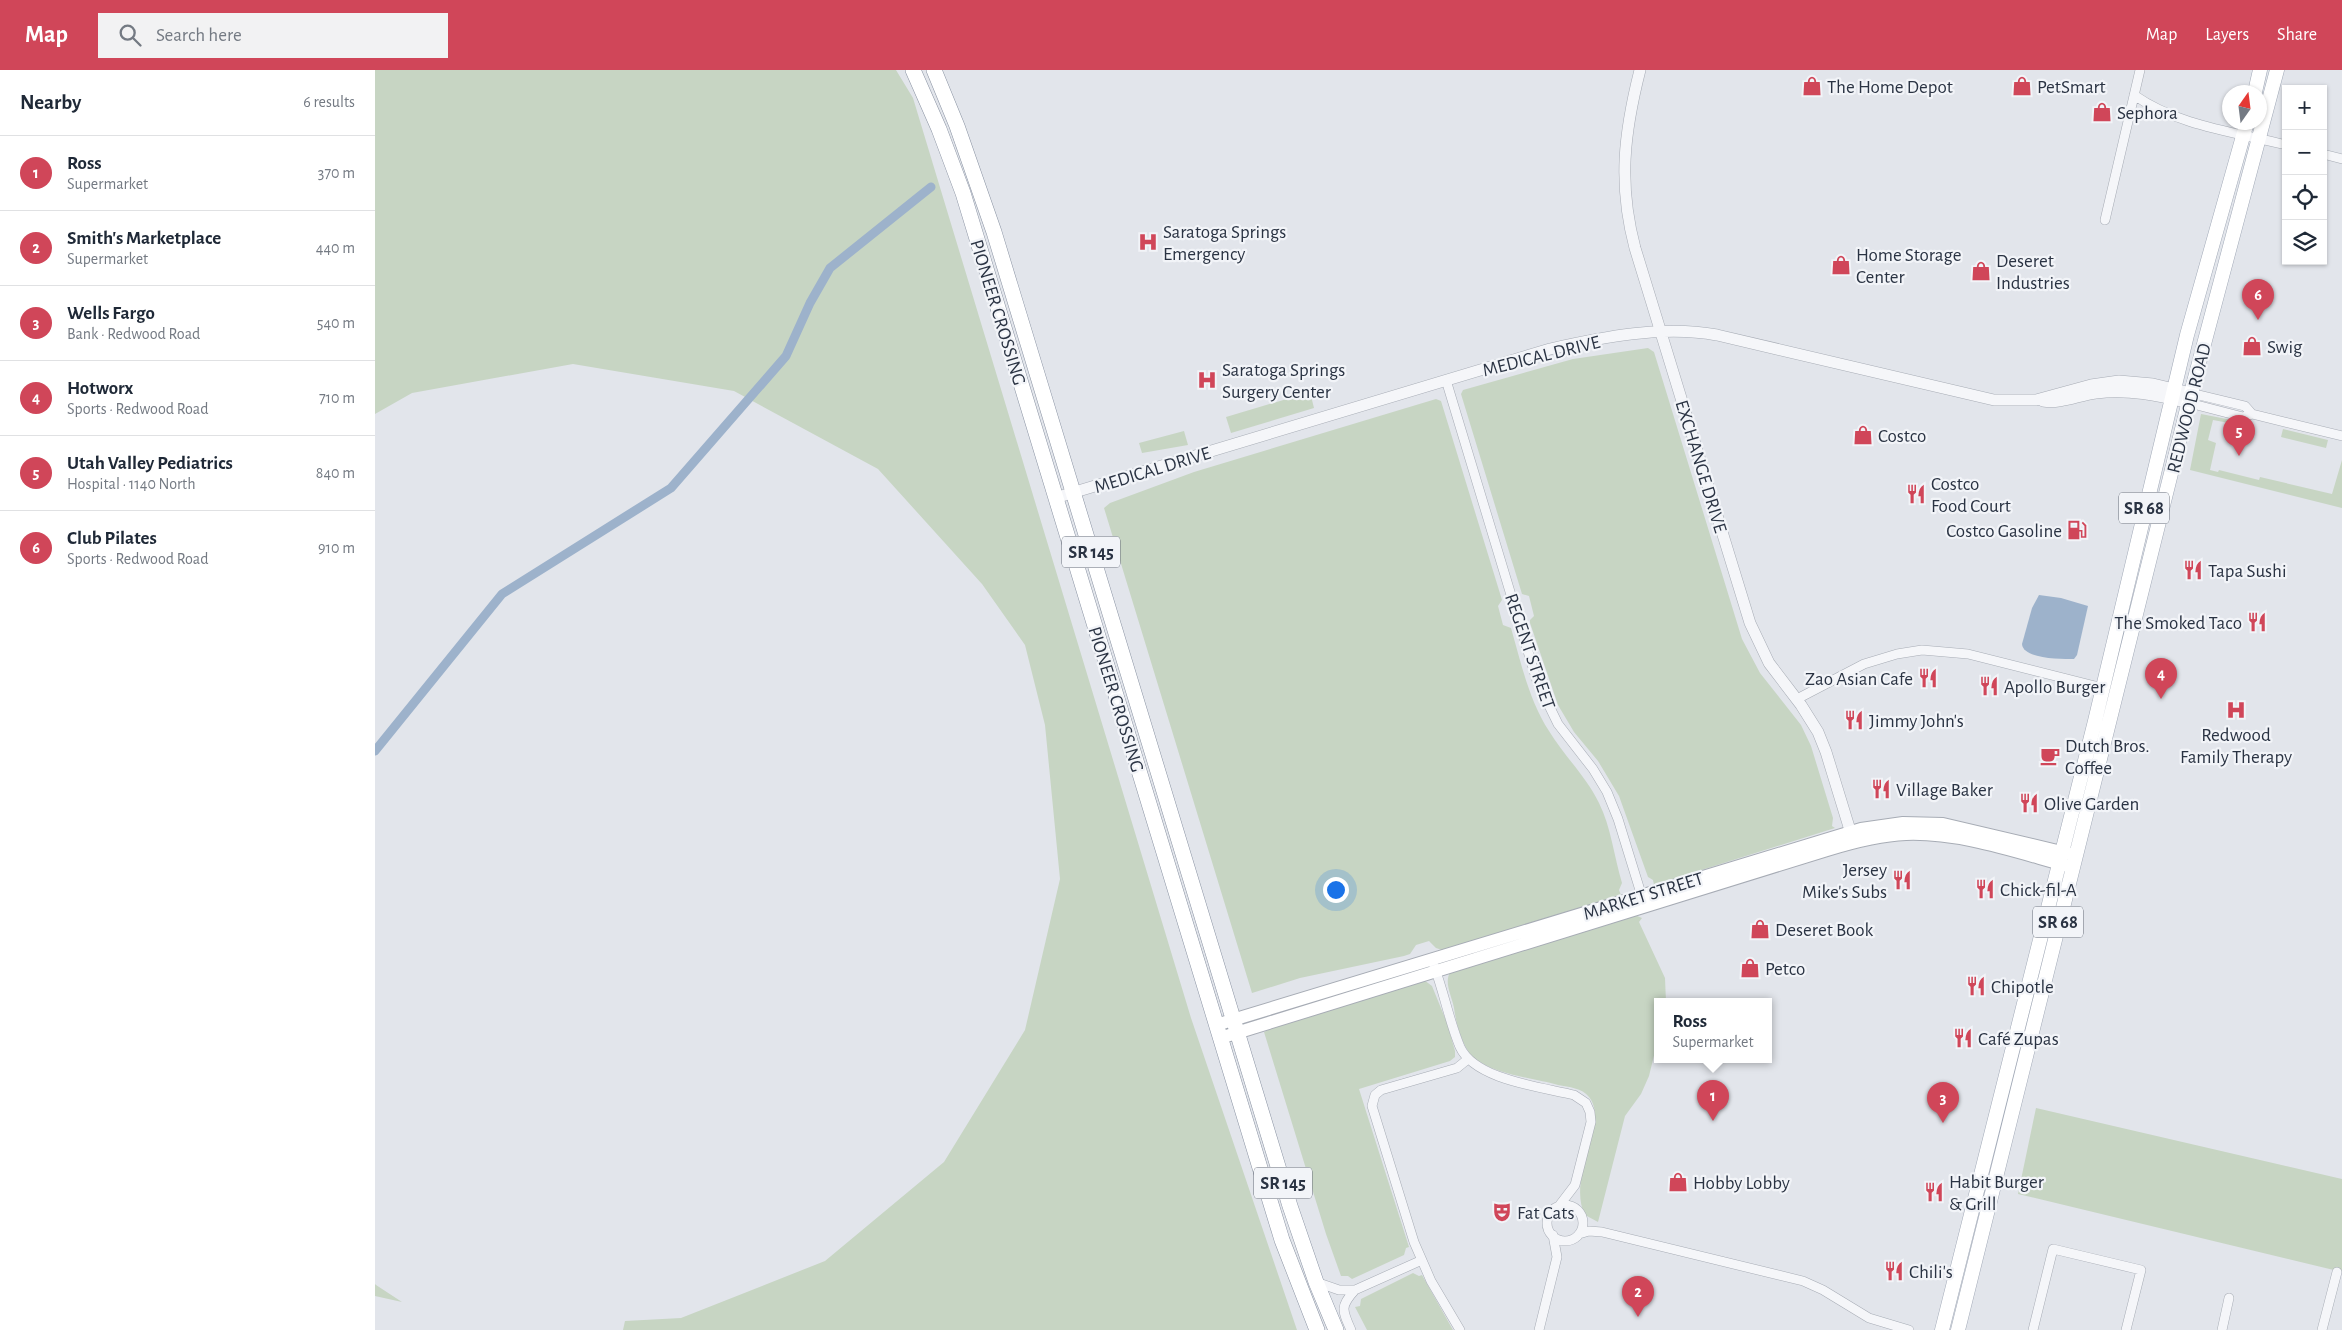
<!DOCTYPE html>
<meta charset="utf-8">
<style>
body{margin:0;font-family:"Alegreya Sans",sans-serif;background:#f2f2f3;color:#1f2937}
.controls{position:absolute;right:15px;top:15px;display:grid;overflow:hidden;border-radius:0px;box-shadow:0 1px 4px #0004}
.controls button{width:45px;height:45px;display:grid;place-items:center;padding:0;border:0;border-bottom:1px solid #e0e1e3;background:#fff;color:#1f2937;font:25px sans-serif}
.compass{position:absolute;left:1847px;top:15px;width:45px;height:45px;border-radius:50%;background:#fff;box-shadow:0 1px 4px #0004;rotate:14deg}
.you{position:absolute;left:960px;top:819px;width:18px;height:18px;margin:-12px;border:4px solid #fff;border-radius:50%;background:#1a73e8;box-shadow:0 0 0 8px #1a73e833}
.badge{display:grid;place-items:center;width:32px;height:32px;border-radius:50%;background:#d04659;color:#fff;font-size:16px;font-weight:700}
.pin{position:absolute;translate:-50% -41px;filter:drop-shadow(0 1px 2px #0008)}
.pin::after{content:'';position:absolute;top:26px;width:18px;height:15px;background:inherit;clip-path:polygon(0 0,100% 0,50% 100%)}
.popup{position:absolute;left:1279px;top:928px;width:118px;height:65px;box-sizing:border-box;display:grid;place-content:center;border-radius:0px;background:#fff;filter:drop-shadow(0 1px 4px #0005);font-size:16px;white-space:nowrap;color:#747a83}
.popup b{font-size:19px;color:#1f2937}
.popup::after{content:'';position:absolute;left:50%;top:100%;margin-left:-10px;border:10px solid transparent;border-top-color:#fff}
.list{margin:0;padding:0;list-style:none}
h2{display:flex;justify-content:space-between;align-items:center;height:65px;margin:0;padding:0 20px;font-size:21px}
h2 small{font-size:16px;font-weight:400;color:#747a83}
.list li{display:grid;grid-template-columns:32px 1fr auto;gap:15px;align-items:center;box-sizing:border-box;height:75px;padding:0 20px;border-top:1px solid #e0e1e3}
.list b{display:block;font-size:19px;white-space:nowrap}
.list p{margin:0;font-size:16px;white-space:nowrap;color:#747a83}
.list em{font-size:16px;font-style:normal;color:#747a83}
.icon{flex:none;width:28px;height:28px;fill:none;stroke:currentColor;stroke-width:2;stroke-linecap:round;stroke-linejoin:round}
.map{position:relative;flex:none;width:1967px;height:1260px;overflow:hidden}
header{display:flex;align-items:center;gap:30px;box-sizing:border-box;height:70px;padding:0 25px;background:#d04659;color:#fff}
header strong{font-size:24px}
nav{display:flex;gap:28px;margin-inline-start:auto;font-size:18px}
.search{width:350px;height:45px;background:#f2f2f3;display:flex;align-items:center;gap:12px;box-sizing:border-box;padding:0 18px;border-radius:0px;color:#747a83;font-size:19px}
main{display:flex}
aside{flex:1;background:#fff}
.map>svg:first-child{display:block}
</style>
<header>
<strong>Map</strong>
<div class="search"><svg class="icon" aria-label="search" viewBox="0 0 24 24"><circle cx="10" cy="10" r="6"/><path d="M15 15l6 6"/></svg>Search here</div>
<nav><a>Map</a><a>Layers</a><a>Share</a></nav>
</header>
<main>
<aside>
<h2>Nearby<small>6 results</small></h2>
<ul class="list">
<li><span class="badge">1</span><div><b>Ross</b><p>Supermarket</p></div><em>370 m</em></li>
<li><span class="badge">2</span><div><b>Smith's Marketplace</b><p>Supermarket</p></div><em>440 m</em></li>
<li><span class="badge">3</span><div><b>Wells Fargo</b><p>Bank · Redwood Road</p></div><em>540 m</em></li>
<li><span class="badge">4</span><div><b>Hotworx</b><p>Sports · Redwood Road</p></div><em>710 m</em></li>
<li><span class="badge">5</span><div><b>Utah Valley Pediatrics</b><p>Hospital · 1140 North</p></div><em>840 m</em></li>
<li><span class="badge">6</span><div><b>Club Pilates</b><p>Sports · Redwood Road</p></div><em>910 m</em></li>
</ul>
</aside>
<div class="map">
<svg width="1967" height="1260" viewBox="0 0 1967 1260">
<rect width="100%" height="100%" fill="#e2e5eb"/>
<path fill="#c7d5c3" d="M0,0H521L538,28L816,948L922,1260H248L250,1251L306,1248L450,1191L569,1092L650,960L685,809L670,655L650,575L607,514L503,399L359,321L198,294L37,323L0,344Z
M1273,278L1279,282L1367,569L1385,603L1426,655L1436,676L1458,748L1457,756L1460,758L1279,815L1278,810L1273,807L1244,726L1223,691L1199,662L1183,635L1155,553V550L1159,546L1154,526L1147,524L1086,324L1088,320L1198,289Z
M935,322L939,338L856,363L851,347Z
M1061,329L1066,331L1127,530L1123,536L1128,555L1136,558C1146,593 1154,630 1174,661C1189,686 1211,706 1224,733C1236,757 1239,786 1247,813L1244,820L1246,825L1067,880L1061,878L1054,871L1041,875L1035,884L1029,886L925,908L877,923L729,438L735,433L819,402Z
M1826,344L1867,352L1878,362L1874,368L1861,360L1854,353L1838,350L1833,370L1841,373L1835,400L1843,402L1844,400L1884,410L1885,407L1957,424L1967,390V438L1815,400Z
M1908,359L1953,370L1951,378L1906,367Z
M809,361L813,375L767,383L764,373Z
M1260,845L1267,848L1264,852L1290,908L1291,932H1283V969L1274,1006L1266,1024L1250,1046L1223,1152L1210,1145C1191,1108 1235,1052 1214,1027C1207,1018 1194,1017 1183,1015C1158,1008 1107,1003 1093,981C1085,968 1081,952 1079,938C1077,926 1068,912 1076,901Z
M1049,910L1057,916L1072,953L1080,981V987L1075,991L984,1019L1034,1177L1031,1178L1029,1185L977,1209L973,1206H966L951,1164L889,962L895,959Z
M1661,1038L1967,1109V1202L1643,1124Z
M1038,1203L1044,1206L1047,1205L1078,1260H992L980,1237L985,1236L986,1229Z
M0,1214L1,1215L27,1232L0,1226Z"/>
<path fill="#9db2cb" d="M1664,525L1686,528L1713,536L1702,585L1699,589C1686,589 1648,589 1647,574L1657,538Z"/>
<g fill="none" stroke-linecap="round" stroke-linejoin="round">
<path stroke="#9db2cb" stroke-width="9" d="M0,681L127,524L296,418L411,286L435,233L455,198L556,117"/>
<defs>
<path id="minor" d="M1759,25C1803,56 1860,62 1911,75
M1948,84L1967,89
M1730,150L1765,0
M1071,310L1162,611L1183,654L1218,699L1232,722L1243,749L1268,830
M1816,323L1870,336L1877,344
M1814,333L1868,347L1877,344L1967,366
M1422,629L1489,594L1522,584L1547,580L1593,584L1728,618
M1059,896C1069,922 1074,951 1085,977C1100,1010 1167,1017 1199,1025L1211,1033L1215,1042L1216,1052L1200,1115L1184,1136
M1172 1153a18 18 0 1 1 36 0a18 18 0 1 1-36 0Z
M1204,1164L1214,1161L1227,1162L1428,1211L1448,1220L1494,1248L1534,1260
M941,1212L964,1220H980L1047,1190
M976,1260C967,1240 965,1236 980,1220
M1085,1260L1056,1211L1039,1172L997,1036L1000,1025L1006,1020L1082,998L1093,989
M1164,1260L1182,1187L1178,1165
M1658,1260L1678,1179L1766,1200L1751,1260
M1847,1260L1854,1228
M1947,1260L1962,1202"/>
<path id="tertiary" d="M1265,0C1249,63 1243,114 1260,178L1375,553L1394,593L1426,635L1443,662L1451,682L1478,770
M1668,331C1686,334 1704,325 1721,323C1753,319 1783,325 1814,333
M680,428L1175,279C1228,267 1288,255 1342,265L1619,330H1661L1716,315L1744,311L1778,314L1816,323"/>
<path id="secondary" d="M841,955L1486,759L1528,753L1568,754L1695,784
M845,968L1452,780C1478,772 1504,765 1531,764C1586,762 1644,783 1697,797"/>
<path id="primary" d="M1880,22L1885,0
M1567,1260L1720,651L1812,265L1872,52
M1583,1260L1816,323L1902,0"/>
<path id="trunk" d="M538,0L564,59L588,123L907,1170L942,1260
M559,0L582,56L619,162L915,1136L941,1212L961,1260"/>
</defs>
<use href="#minor" stroke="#a7acb5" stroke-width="10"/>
<use href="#tertiary" stroke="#a7acb5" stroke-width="12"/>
<use href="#secondary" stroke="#a7acb5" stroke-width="14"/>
<use href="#primary" stroke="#a1a9b7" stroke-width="15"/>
<use href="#trunk" stroke="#8992a2" stroke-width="16"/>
<use href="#minor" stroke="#f5f6f9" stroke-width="9"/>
<use href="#tertiary" stroke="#f5f6f9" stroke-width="11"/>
<use href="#secondary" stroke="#fff" stroke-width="12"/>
<use href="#primary" stroke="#fff" stroke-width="14"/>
<use href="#trunk" stroke="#fff" stroke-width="15"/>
</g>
<defs>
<symbol id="shop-bare" viewBox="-9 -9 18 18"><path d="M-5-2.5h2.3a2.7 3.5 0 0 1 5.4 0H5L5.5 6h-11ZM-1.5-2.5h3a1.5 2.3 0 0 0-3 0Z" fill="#d04659" stroke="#f2f4f8" stroke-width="2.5" paint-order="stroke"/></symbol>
<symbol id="hospital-bare" viewBox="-9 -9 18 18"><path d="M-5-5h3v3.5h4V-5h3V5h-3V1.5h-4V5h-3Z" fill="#d04659" stroke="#f2f4f8" stroke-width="2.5" paint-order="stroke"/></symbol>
<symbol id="restaurant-bare" viewBox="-9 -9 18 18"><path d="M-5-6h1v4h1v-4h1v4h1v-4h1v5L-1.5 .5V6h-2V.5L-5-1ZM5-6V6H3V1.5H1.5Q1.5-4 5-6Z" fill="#d04659" stroke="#f2f4f8" stroke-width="2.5" paint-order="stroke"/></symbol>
<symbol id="fuel-bare" viewBox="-9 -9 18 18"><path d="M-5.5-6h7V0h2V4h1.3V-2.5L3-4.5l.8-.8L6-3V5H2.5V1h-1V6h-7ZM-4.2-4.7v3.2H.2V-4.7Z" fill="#d04659" stroke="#f2f4f8" stroke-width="2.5" paint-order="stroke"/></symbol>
<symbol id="cafe-bare" viewBox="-9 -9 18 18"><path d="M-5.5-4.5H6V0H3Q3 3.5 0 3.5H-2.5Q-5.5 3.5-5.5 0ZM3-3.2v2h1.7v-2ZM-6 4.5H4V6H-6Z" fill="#d04659" stroke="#f2f4f8" stroke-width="2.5" paint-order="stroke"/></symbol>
<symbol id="theatre-bare" viewBox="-9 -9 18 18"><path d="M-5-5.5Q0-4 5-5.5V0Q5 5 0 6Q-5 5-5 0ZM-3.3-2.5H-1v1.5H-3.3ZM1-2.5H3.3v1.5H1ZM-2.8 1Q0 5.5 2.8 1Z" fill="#d04659" stroke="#f2f4f8" stroke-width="2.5" paint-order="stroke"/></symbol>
</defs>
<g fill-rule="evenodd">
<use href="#shop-bare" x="1423" y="2" width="28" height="28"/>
<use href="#shop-bare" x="1633" y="2" width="28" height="28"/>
<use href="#shop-bare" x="1713" y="28" width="28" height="28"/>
<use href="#hospital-bare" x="759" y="158" width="28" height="28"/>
<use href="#shop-bare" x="1452" y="181" width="28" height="28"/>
<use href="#shop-bare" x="1592" y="187" width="28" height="28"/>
<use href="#shop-bare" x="1863" y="262" width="28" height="28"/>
<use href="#hospital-bare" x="818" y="296" width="28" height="28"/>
<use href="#shop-bare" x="1474" y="351" width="28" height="28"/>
<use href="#restaurant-bare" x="1527" y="410" width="28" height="28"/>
<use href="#fuel-bare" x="1688" y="446" width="28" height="28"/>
<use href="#restaurant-bare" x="1804" y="486" width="28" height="28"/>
<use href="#restaurant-bare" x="1868" y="538" width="28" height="28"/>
<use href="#restaurant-bare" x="1539" y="594" width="28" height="28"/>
<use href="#restaurant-bare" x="1600" y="602" width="28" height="28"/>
<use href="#hospital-bare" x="1847" y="626" width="28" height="28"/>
<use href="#restaurant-bare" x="1465" y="636" width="28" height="28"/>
<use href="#cafe-bare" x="1661" y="672" width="28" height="28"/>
<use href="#restaurant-bare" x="1492" y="705" width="28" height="28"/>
<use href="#restaurant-bare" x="1640" y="719" width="28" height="28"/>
<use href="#restaurant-bare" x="1513" y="796" width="28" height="28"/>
<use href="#restaurant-bare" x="1596" y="805" width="28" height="28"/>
<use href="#shop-bare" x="1371" y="845" width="28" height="28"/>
<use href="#shop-bare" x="1361" y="884" width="28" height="28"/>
<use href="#restaurant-bare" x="1587" y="902" width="28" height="28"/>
<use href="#restaurant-bare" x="1574" y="954" width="28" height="28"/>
<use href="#shop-bare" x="1289" y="1098" width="28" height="28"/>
<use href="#restaurant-bare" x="1545" y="1108" width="28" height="28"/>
<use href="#theatre-bare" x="1113" y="1128" width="28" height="28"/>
<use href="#restaurant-bare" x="1505" y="1187" width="28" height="28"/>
</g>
<g text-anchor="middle" stroke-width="4.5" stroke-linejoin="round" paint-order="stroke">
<g fill="#f2f4f8" stroke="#666d79" stroke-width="1">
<rect x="1744" y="422.5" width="50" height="31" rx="4"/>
<rect x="687" y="466.5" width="58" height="31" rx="4"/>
<rect x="1658" y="836.5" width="50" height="31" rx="4"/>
<rect x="879" y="1097.5" width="58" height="31" rx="4"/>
</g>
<g font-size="18" font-weight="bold" fill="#2a3343">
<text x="1769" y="444">SR 68</text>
<text x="716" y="488">SR 145</text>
<text x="1683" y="858">SR 68</text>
<text x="908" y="1119">SR 145</text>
</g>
<g font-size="19" fill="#2a3343" stroke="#f2f4f8" text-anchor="start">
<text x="1452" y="23">The Home Depot</text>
<text x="1662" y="23">PetSmart</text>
<text x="1742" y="49">Sephora</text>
<text x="788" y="168">Saratoga Springs<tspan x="788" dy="22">Emergency</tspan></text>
<text x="1481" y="191">Home Storage<tspan x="1481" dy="22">Center</tspan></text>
<text x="1621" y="197">Deseret<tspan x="1621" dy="22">Industries</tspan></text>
<text x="1892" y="283">Swig</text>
<text x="847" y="306">Saratoga Springs<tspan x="847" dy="22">Surgery Center</tspan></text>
<text x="1503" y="372">Costco</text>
<text x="1556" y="420">Costco<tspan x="1556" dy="22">Food Court</tspan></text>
<text x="1687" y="467" text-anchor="end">Costco Gasoline</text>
<text x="1833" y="507">Tapa Sushi</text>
<text x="1867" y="559" text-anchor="end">The Smoked Taco</text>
<text x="1538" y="615" text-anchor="end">Zao Asian Cafe</text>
<text x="1629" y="623">Apollo Burger</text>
<text x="1494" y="657">Jimmy John's</text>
<text x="1861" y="671" text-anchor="middle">Redwood<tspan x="1861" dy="22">Family Therapy</tspan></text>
<text x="1690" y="682">Dutch Bros.<tspan x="1690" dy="22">Coffee</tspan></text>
<text x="1521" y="726">Village Baker</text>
<text x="1669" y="740">Olive Garden</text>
<text x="1512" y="806" text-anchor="end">Jersey<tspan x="1512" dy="22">Mike's Subs</tspan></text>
<text x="1625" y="826">Chick-fil-A</text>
<text x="1400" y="866">Deseret Book</text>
<text x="1390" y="905">Petco</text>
<text x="1616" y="923">Chipotle</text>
<text x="1603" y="975">Café Zupas</text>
<text x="1574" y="1118">Habit Burger<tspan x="1574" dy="22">&amp; Grill</tspan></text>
<text x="1318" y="1119">Hobby Lobby</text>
<text x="1142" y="1149">Fat Cats</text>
<text x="1534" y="1208">Chili's</text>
</g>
<g font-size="19" fill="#2a3343" stroke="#f2f4f8">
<text transform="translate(624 242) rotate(73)" y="7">PIONEER CROSSING</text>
<text transform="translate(1166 285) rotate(-14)" y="7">MEDICAL DRIVE</text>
<text transform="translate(1813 338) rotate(-76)" y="7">REDWOOD ROAD</text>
<text transform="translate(1327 396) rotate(73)" y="7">EXCHANGE DRIVE</text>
<text transform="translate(777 399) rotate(-17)" y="7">MEDICAL DRIVE</text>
<text transform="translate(1156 581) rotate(71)" y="7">REGENT STREET</text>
<text transform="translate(742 629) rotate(73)" y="7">PIONEER CROSSING</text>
<text transform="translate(1268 825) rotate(-17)" y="7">MARKET STREET</text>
</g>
</g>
</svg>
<div class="controls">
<button>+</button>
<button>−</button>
<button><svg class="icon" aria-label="locate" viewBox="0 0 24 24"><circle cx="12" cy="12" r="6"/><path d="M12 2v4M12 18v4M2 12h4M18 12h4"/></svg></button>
<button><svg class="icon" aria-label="layers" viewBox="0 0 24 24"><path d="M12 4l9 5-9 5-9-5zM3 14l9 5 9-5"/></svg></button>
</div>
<svg class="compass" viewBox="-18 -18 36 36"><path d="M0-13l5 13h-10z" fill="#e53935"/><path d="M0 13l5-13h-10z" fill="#747a83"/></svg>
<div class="you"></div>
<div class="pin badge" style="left:1338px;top:1051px">1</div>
<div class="popup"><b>Ross</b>Supermarket</div>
<div class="pin badge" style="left:1263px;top:1247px">2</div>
<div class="pin badge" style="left:1568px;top:1053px">3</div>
<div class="pin badge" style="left:1786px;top:629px">4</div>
<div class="pin badge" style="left:1864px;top:386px">5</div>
<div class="pin badge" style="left:1883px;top:250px">6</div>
</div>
</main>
